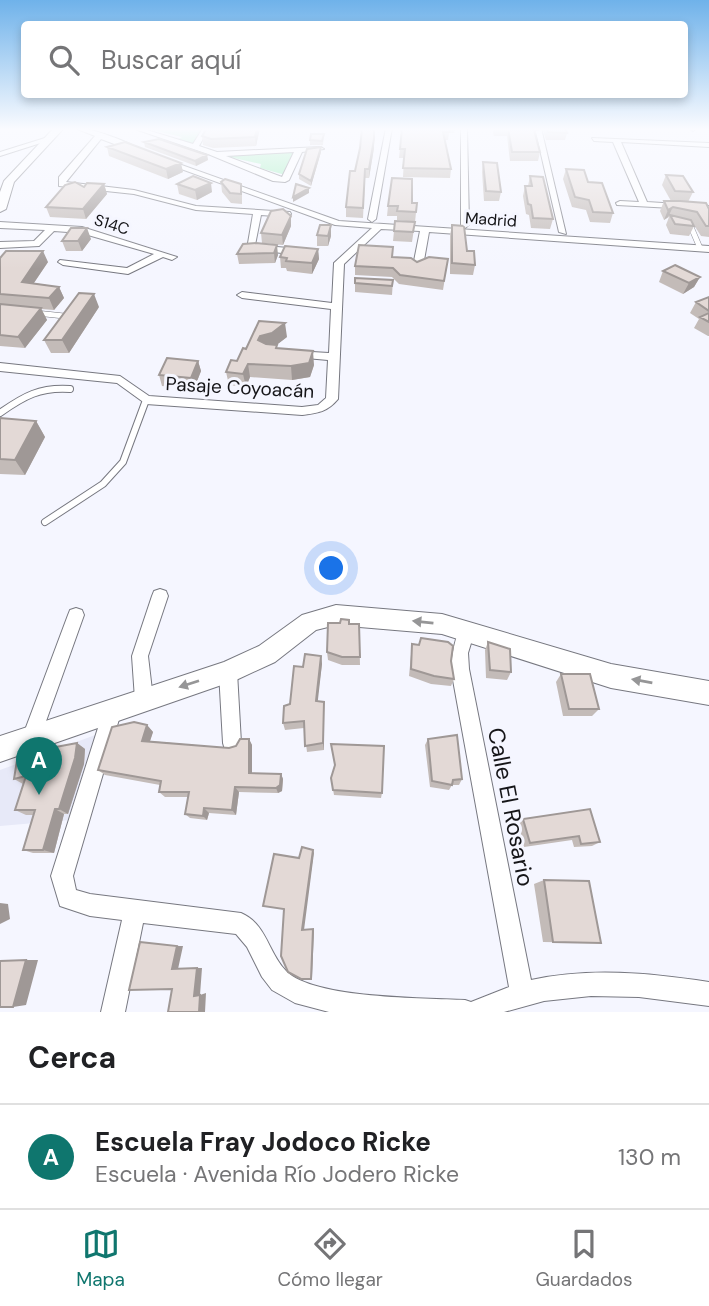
<!DOCTYPE html>
<html lang="es">
<meta charset="utf-8">
<style>
body{margin:0;font-family:"DM Sans",sans-serif;background:#f6f6f6;color:#202124}
.you{position:absolute;left:332px;top:569px;width:24px;height:24px;margin:-18px;border:5px solid #fff;border-radius:50%;background:#1a73e8;box-shadow:0 0 0 10px #1a73e833}
.badge{display:grid;place-items:center;width:46px;height:46px;border-radius:50%;background:#0f766e;color:#fff;font-size:23px;font-weight:700}
.pin{position:absolute;translate:-50% -58px;filter:drop-shadow(0 2px 4px #0008)}
.pin::after{content:'';position:absolute;top:37px;width:24px;height:21px;background:inherit;clip-path:polygon(0 0,100% 0,50% 100%)}
.list{margin:0;padding:0;list-style:none}
h2{display:flex;justify-content:space-between;align-items:center;height:91px;margin:0;padding:0 28px;font-size:30px}
h2 small{font-size:23px;font-weight:400;color:#757577}
.list li{display:grid;grid-template-columns:46px 1fr auto;gap:21px;align-items:center;box-sizing:border-box;height:105px;padding:0 28px;border-top:2px solid #e0e0e0}
.list b{display:block;font-size:26px;white-space:nowrap}
.list p{margin:0;font-size:23px;white-space:nowrap;color:#757577}
.list em{font-size:23px;font-style:normal;color:#757577}
.icon{flex:none;width:38px;height:38px;fill:none;stroke:currentColor;stroke-width:2;stroke-linecap:round;stroke-linejoin:round}
.map{position:relative;flex:none;width:709px;height:1012px;overflow:hidden}
.search{position:absolute;background:#fff;box-shadow:0 4px 10px #0003;left:21px;right:21px;top:21px;height:77px;display:flex;align-items:center;gap:18px;box-sizing:border-box;padding:0 24px;border-radius:7px;color:#757577;font-size:26px}
.sheet{height:196px;background:#fff}
nav{display:flex;justify-content:space-around;align-items:center;box-sizing:border-box;height:98px;border-top:2px solid #e0e0e0;background:#fff;font-size:19px;color:#757577}
nav a{display:grid;justify-items:center;gap:4px}
nav .on{color:#0f766e}
.map>svg:first-child{display:block}
</style>
<div class="map">
<svg width="709" height="1012" viewBox="0 0 709 1012">
<rect width="100%" height="100%" fill="#f5f6ff"/>
<path fill="#e7e9f8" d="M98,734L70,820L0,826V770Z"/>
<path fill="#98eeb6" d="M152,128H203L193,145L177,140L182,137L148,129Z
M298,151L289,176L260,168L261,164L225,156L227,154Z"/>
<g fill="none" stroke-linecap="round" stroke-linejoin="round">
<defs>
<path id="lane-far2" d="M686,224L691,229"/>
<path id="lane-far1" d="M691,227L700,248
M36,313L64,316L65,320"/>
<path id="lane" d="M0,413C24,396 40,387 70,389
M45,522L103,484L123,462L146,400"/>
<path id="street" d="M75,128C90,127 126,141 140,149L133,151L101,139L66,182L134,190L196,206L290,212L291,214L287,217L261,215L255,245L299,249L304,252L299,255L247,249L253,214L196,210L134,194L59,186V177L95,136Z
M132,128H140L193,144L203,128H209L199,146L217,152L320,147L324,149L302,152L289,180L285,182L273,181L208,154ZM294,152L282,177L226,156Z
M386,128H392L376,219L372,222L368,219Z
M461,128H467L469,225L465,228L461,225Z
M535,128H541L566,234L559,232Z
M689,128H695L696,129L693,131Z
M45,138L47,141L0,156V152Z
M592,138L709,143V147L621,142L647,202L709,206V210L617,205L616,203L620,201L639,202L613,142L594,141Z
M162,158L339,221L709,246V252L429,232L423,266L418,269L413,266L420,231L381,229L344,264L338,399C327,412 318,413 302,415L146,404L117,383L0,371V363L120,376L149,396L302,407L318,405L326,398L328,360L295,357L289,354L295,351L329,353L331,309L242,298L237,295L242,292L332,303L334,263L372,228L335,225L162,162Z
M0,222L82,227L177,257L172,260L163,257L128,274L63,265L58,262L60,260L127,268L154,254L81,233L54,231L39,246L0,248V242L34,241L45,230L0,228Z
M160,589L166,591L168,596L148,656L153,699L150,705L144,708L138,705L135,699L132,656L152,596L154,591Z
M76,608L82,610L84,615L40,738L38,745L31,747L24,745L22,738L68,615L70,610Z
M467,622L473,625L475,630L468,653L469,669L531,980C590,967 650,973 709,982V1006L639,997L591,996L544,1001L504,1012H329L295,1003L272,990L262,977L247,947L236,934L143,923L125,1012H101L122,920L90,916L60,906L51,876L104,709L107,703L113,700L119,703L122,709L73,876L76,890L90,894L241,913C267,924 268,953 286,971C314,999 425,998 465,1000L471,1002L509,987L451,669C452,653 455,639 461,625Z
M228,664L234,666L237,672L241,743L239,750L232,752L225,750L223,743L219,672L222,666Z"/>
<path id="secondary" d="M54,128H64L14,182L6,209L0,212V192L4,181Z
M336,605L442,614L611,664L709,681V705L611,688L442,634L336,625L316,630L275,662L236,680L0,762V736L224,662L259,646L302,615Z"/>
</defs>
<use href="#lane-far2" stroke="#777880" stroke-width="4.5"/>
<use href="#lane-far1" stroke="#777880" stroke-width="6"/>
<use href="#lane" stroke="#777880" stroke-width="8"/>
<use href="#street" stroke="#777880" stroke-width="2"/>
<use href="#secondary" stroke="#777880" stroke-width="2"/>
<use href="#lane-far2" stroke="#fff" stroke-width="3.5"/>
<use href="#lane-far1" stroke="#fff" stroke-width="5"/>
<use href="#lane" stroke="#fff" stroke-width="6"/>
<use href="#street" fill="#fff" fill-rule="evenodd"/>
<use href="#secondary" fill="#fff" fill-rule="evenodd"/>
</g>
<path fill="#c3bbb8" d="M28,128H46L44,129H28Z
M260,128L256,146L213,148L203,145L202,136Z
M402,128H455L454,133H449L448,140H445L451,169L450,178L403,177L404,158H399Z
M494,128H536V136L540,152L538,161H510L507,136H494L493,133Z
M542,128H565L567,133L565,140H546Z
M673,128H688L687,129H674Z
M697,128H709V131L708,130H698Z
M324,134L323,145H310V140Z
M144,142L207,155L208,160L196,166L145,147Z
M107,147L183,172L168,179L109,156Z
M374,148L369,178H365L363,218L346,217V207L355,171Z
M321,152L311,186L299,179V174Z
M483,162L501,192L499,201H484L482,172Z
M566,169L588,182L613,213L610,223L590,222L586,210L572,207L563,179Z
M666,175L693,192L688,202L709,209V237L701,236L692,222L694,226L689,236L670,234L666,225L669,217L664,220L660,211L664,201H671L662,185Z
M530,176L553,219L550,229L531,228L529,215L526,214L523,196L525,186H528Z
M221,182L242,194V204L231,203L222,192Z
M104,184L107,194L86,219L50,217L46,207L84,187Z
M177,184L212,192L197,200L179,194Z
M412,203H417L415,222L397,220V216H387L388,206Z
M291,216V226L283,245L262,243L261,233Z
M415,222L412,242L393,241L394,231Z
M331,225V236L328,246H317V235Z
M452,225L475,265L473,275L450,274V235Z
M91,239L82,251H66L62,241Z
M256,243L278,255L275,263L239,264L237,254Z
M318,249L319,259L312,274L287,271L286,268H281L280,257Z
M393,257L417,262L448,259L443,290L399,284L392,277L355,275V266Z
M0,258L48,262L34,283L59,287L64,298L54,310L41,309L47,320L25,348L0,346Z
M663,271L700,277L694,287L683,294L659,282Z
M355,278L393,280L392,295L355,292Z
M709,297V336H708L694,328L699,319L690,313L696,302Z
M99,307L69,353H51L44,340Z
M287,337L276,345L277,348L314,365L310,377L292,380L250,377L246,387L229,385L226,372L237,361L246,349Z
M198,361L201,371L194,389L162,386L159,375Z
M0,418L36,421L45,437L25,475L0,474Z
M349,624H359L360,665H342L328,660L327,652Z
M488,642L511,672L507,680L486,678L485,650Z
M412,644L419,645L451,661L454,679L451,686L431,684L409,676Z
M321,656L322,664L317,701L324,702V750L307,752L304,728L285,730L283,723L303,667Z
M561,674L599,709L592,716H563L556,682Z
M147,725L153,732L150,741L229,748L236,746L249,739L252,745V773L281,774L283,779L282,791L278,793L239,792L236,815L209,813L207,820L190,818L185,814L188,797H165L159,792L160,785L105,775L98,770Z
M428,739L462,779L459,785H452L449,790L430,787L425,745Z
M77,743L85,749L84,764L68,814H64L54,853H33L23,850L33,815H26L15,810L23,784L14,779Z
M331,778L382,793L381,798L334,795Z
M523,819L600,842L592,846L574,847L572,840L524,847L518,823Z
M544,880L601,943L543,942L534,884Z"/>
<path fill="#9f9896" d="M257,128H260L256,146L255,137Z
M374,139V148L369,178V169Z
M321,147V152L311,186V181Z
M207,155L208,160L196,166L195,161Z
M181,163L183,172L168,179L166,169Z
M211,183L212,192L197,200L195,190Z
M104,184L107,194L86,219L83,209Z
M309,188V193L293,202V197Z
M673,207L668,217L664,220L668,210Z
M291,216V226L283,245L282,235Z
M331,225V236L328,246V236Z
M87,228L91,239L82,251L78,241Z
M277,245L278,255L275,263L274,253Z
M318,249L319,259L312,274V263Z
M43,251L48,262L27,293L22,282Z
M700,277L694,287L683,294L689,283Z
M59,287L64,298L54,310L49,298Z
M94,294L99,307L69,353L62,340Z
M41,308L47,320L25,348L18,337Z
M285,323L287,337L274,347L262,350L258,340L260,336Z
M313,351L314,365L310,377L292,380L291,366Z
M198,361L201,371L194,389L191,378Z
M248,364L250,377L246,387L243,374Z
M36,421L45,437L25,475L15,460Z
M321,656L322,664L317,708L316,701Z
M324,702V750L323,743Z
M147,725L153,732L148,747L142,741Z
M249,739L252,745V778L249,773Z
M77,743L85,749L84,764L68,814L59,809Z
M281,774L283,779L282,791L278,793L276,788Z
M235,787L239,792L236,815L232,810Z
M204,808L209,813L207,820L203,816Z
M55,809L64,814L54,853L43,850Z
M313,850L314,853L304,930H302Z
M0,903L8,904L10,919L0,924Z
M313,929L314,930L312,978L311,979Z
M177,946H183L178,969H172Z
M26,960H38L26,1005L13,1007Z
M197,968H202L200,995L194,996Z
M206,993L205,1012H199L200,995Z"/>
<path fill="#e3d9d6" stroke="#9f9896" stroke-width="2" d="M207,128H257L255,137L211,139L202,136Z
M362,128H374V139L369,169H365L363,208L346,207L350,171H355L360,148Z
M402,128H449V132H443L451,169L403,168L405,149H400Z
M508,128H536L537,130H534L540,152H512Z
M546,128H565L567,133L548,132Z
M311,134H324L322,141L310,140Z
M159,139L207,155L195,161L144,142Z
M125,142L181,163L166,169L107,147Z
M321,147L311,181L299,174L307,149Z
M483,162L497,163L501,192L486,191Z
M566,169L584,170L588,182L602,183L613,213L593,212L589,200L575,197Z
M666,175L683,176L693,192L675,191Z
M193,176L211,183L195,190L177,184Z
M530,176L543,177L553,219L533,218L531,205L528,204L525,186H532Z
M392,178L412,179V203H417L416,212L397,211L398,206H388Z
M225,179L241,184V194L230,193L221,182Z
M75,182L84,187L87,183L104,184L83,209L46,207L65,185Z
M296,184L309,188L293,197Z
M664,201H680L706,203L709,209V226H706L697,212L673,207L668,210Z
M283,209L291,216L282,235L261,233L271,211Z
M670,215L691,220L694,226L675,224Z
M395,221L415,222L413,232L394,231Z
M320,225H331L328,236L317,235Z
M452,225L464,226L467,251H474L475,265L452,263Z
M71,228H87L78,241H62Z
M256,243L277,245L274,253L237,254L243,244Z
M359,245L393,247L392,257L411,258L417,262L429,257L448,259L444,281L400,275L393,268L355,266Z
M285,246L318,249L312,263L286,261L287,258L280,257Z
M6,251H43L22,282L59,287L49,298L0,294V258Z
M675,265L700,277L689,283L663,271Z
M355,278L393,280L392,286L355,283Z
M79,293L94,294L62,340H44Z
M709,297V311L696,302Z
M0,304L41,308L18,337L0,335Z
M709,313V322L700,317Z
M259,321L285,323L272,333L260,336L258,340L266,344L277,345L276,348L313,351L309,363L291,366L248,364L243,374L226,372L231,360L237,361L243,348L246,349Z
M167,358L198,361L191,378L159,375Z
M0,418L36,421L15,460L0,459Z
M341,619L349,620V624H359L360,657H342L327,652L328,623H340Z
M421,638L448,642L453,646L451,661L454,679L434,676L411,669L412,644L419,645Z
M488,642L510,649L511,672L490,670Z
M305,654L321,656L316,701L324,702L323,743L305,746L304,721L283,723L284,706L290,704L294,666L303,667Z
M561,674H590L599,709H569Z
M134,722L147,725L142,741L229,748L236,746L240,739H249V773L281,774L280,785L276,788L235,787L232,810L204,808L203,816L185,814L189,792H159L161,781L98,770L112,727Z
M457,735L462,779L453,780L452,785L432,781L428,739Z
M77,743L75,758L59,809H55L43,850H23L35,810H15L26,776L14,779L18,754Z
M331,744L384,746L382,793L333,790L331,778L335,765Z
M590,809L600,842L581,844L579,836L530,843L523,819Z
M302,847L313,850L302,930L313,929L311,979H301L288,972L281,956L284,909L263,906L274,854L299,858Z
M544,880L589,881L601,943L553,942Z
M140,942L177,946L172,969L197,968L194,996L200,995L199,1012H168L172,989L129,990Z
M26,960L13,1007H0V961Z"/>
<defs><path id="oneway-solid" d="M-6-.8H1V-3.2L6.5 0L1 3.2V.8H-6Z" transform="scale(1.75)"/></defs>
<g fill="#969697">
<use href="#oneway-solid" transform="translate(423 622) rotate(-174)"/>
<use href="#oneway-solid" transform="translate(642 681) rotate(-170)"/>
<use href="#oneway-solid" transform="translate(189 684) rotate(162)"/>
</g>
<linearGradient id="sky" x2="0" y2="1"><stop stop-color="#6fb2ea"/><stop offset="0.48" stop-color="#fafbff"/><stop offset="1" stop-color="#fafbff" stop-opacity="0"/></linearGradient>
<rect width="709" height="269" fill="url(#sky)"/>
<g text-anchor="middle" stroke-width="6" stroke-linejoin="round" paint-order="stroke">
<g font-size="16" fill="#151518" stroke="#f5f6ff">
<text transform="translate(491 219) rotate(4)" y="6">Madrid</text>
<text transform="translate(112 224) rotate(17)" y="6">S14C</text>
</g>
<g font-size="19" fill="#151518" stroke="#f5f6ff">
<text transform="translate(240 387) rotate(3)" y="7">Pasaje Coyoacán</text>
</g>
<g font-size="23" fill="#151518" stroke="#f5f6ff">
<text transform="translate(511 807) rotate(79)" y="8">Calle El Rosario</text>
</g>
</g>
</svg>
<div class="you"></div>
<div class="pin badge" style="left:39px;top:795px">A</div>
<div class="search"><svg class="icon" aria-label="search" viewBox="0 0 24 24"><circle cx="10" cy="10" r="6"/><path d="M15 15l6 6"/></svg>Buscar aquí</div>
</div>
<section class="sheet">
<h2>Cerca<small></small></h2>
<ul class="list">
<li><span class="badge">A</span><div><b>Escuela Fray Jodoco Ricke</b><p>Escuela · Avenida Río Jodero Ricke</p></div><em>130 m</em></li>
</ul>
</section>
<nav>
<a class="on"><svg class="icon" aria-label="map" viewBox="0 0 24 24"><path d="M3 6l6-2 6 2 6-2v14l-6 2-6-2-6 2zM9 4v14M15 6v14"/></svg>Mapa</a>
<a><svg class="icon" aria-label="directions" viewBox="0 0 24 24"><path d="M12 3l9 9-9 9-9-9zM9 14v-3h6M13 9l2 2-2 2"/></svg>Cómo llegar</a>
<a><svg class="icon" aria-label="saved" viewBox="0 0 24 24"><path d="M7 4h10v16l-5-4-5 4z"/></svg>Guardados</a>
</nav>
